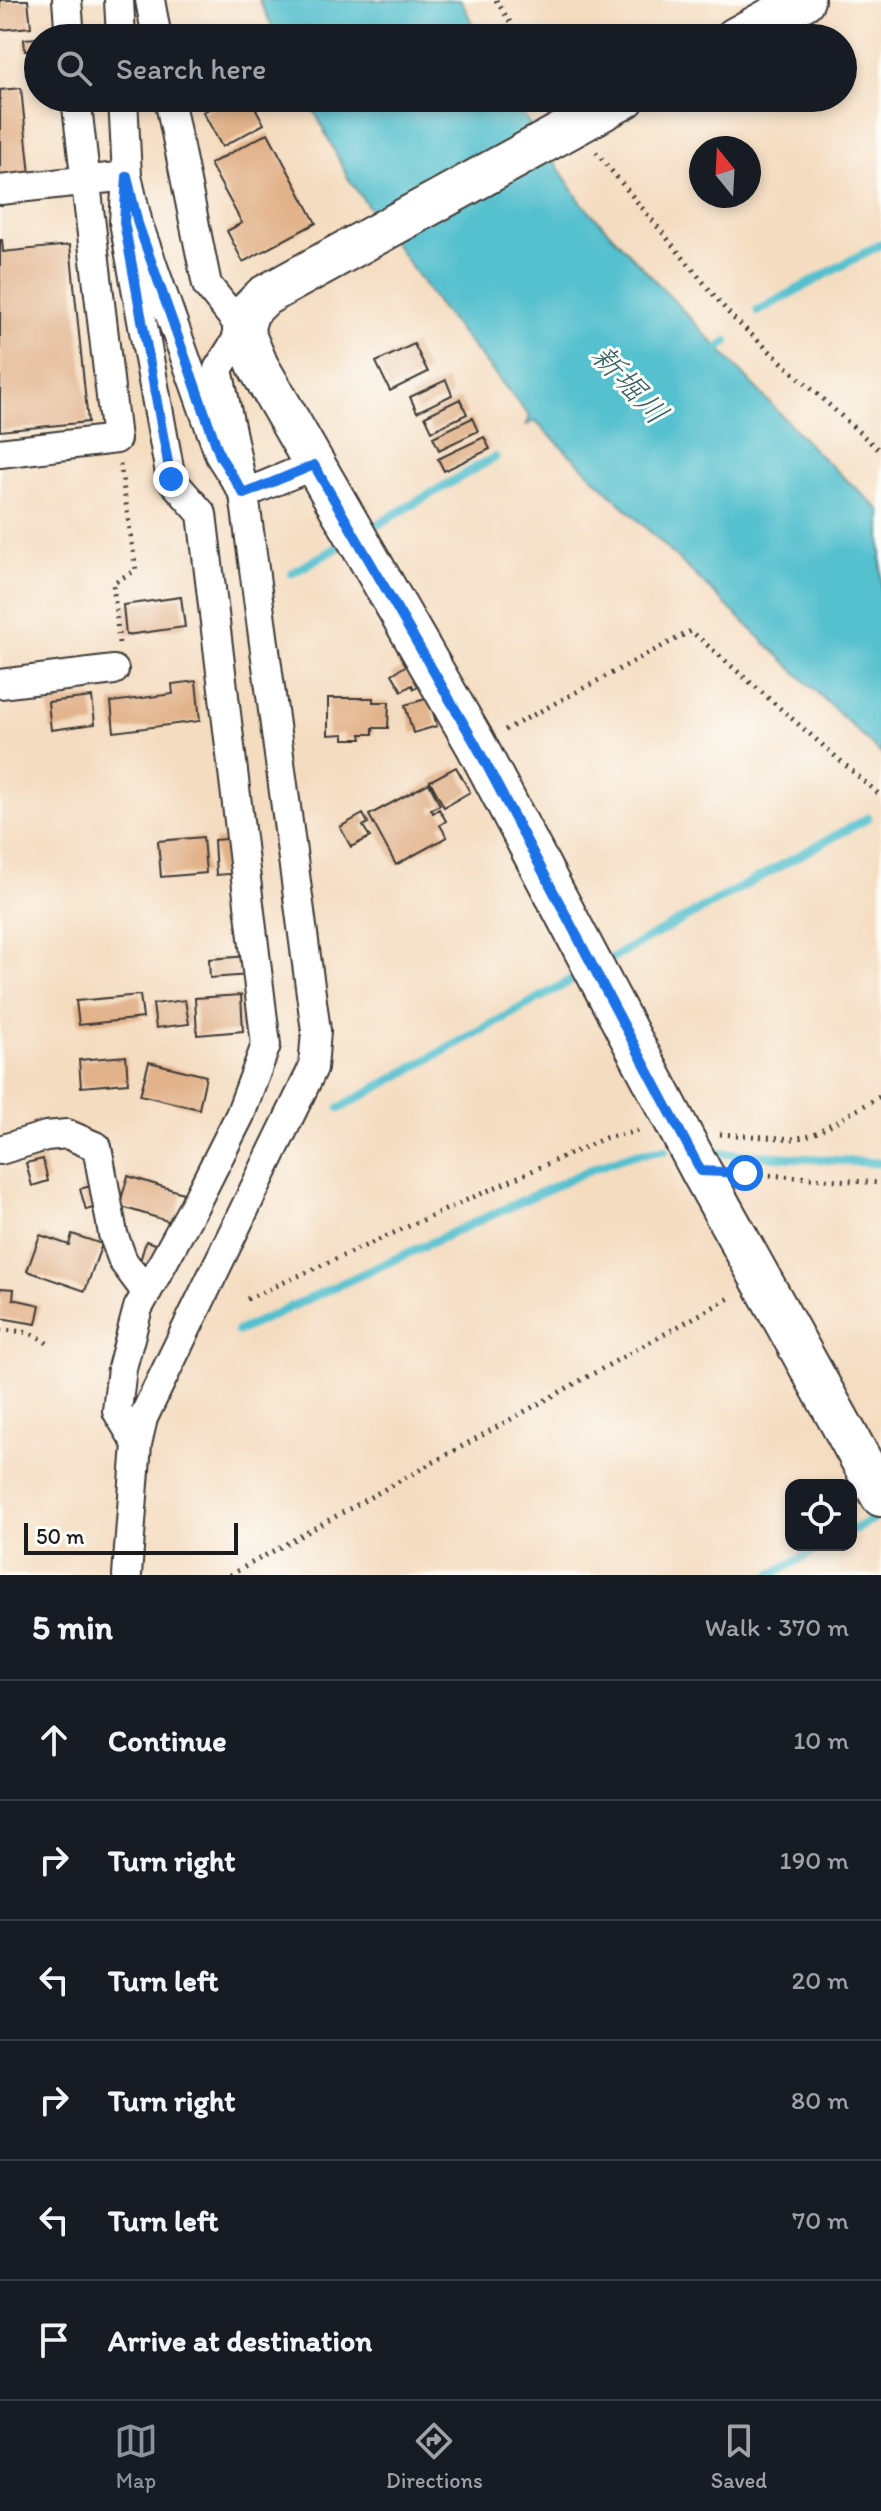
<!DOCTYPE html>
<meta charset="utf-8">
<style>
body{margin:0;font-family:Itim,"Klee One",sans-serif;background:#242831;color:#f1f3f6}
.controls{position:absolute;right:24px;bottom:24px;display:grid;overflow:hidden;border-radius:16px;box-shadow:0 4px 12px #0003}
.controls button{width:72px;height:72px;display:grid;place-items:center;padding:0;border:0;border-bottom:2px solid #363941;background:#171b24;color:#f1f3f6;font:40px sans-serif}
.compass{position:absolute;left:689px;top:136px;width:72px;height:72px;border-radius:50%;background:#171b24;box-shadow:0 4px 12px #0003;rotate:342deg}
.scale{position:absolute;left:24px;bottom:20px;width:214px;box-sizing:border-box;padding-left:8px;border:4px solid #1c1c1c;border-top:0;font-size:22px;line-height:28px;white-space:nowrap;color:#1c1c1c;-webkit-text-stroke:6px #fdfcf7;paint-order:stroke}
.stop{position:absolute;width:24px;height:24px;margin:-18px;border:6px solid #1a73e8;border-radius:50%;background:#fff}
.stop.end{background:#1a73e8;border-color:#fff;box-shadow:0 2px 8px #0008}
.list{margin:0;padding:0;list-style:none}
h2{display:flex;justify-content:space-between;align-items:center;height:104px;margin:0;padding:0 32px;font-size:34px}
h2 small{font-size:26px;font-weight:400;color:#9ea1a6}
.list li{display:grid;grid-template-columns:52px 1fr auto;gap:24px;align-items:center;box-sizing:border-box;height:120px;padding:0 32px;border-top:2px solid #363941}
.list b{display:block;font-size:30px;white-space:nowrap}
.list em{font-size:26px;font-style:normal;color:#9ea1a6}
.icon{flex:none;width:44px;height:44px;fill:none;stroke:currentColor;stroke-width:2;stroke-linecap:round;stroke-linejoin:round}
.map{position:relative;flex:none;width:881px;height:1575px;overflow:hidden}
.search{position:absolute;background:#171b24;box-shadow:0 4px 12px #0003;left:24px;right:24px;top:24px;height:88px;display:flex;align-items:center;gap:20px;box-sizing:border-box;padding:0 28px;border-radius:44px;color:#9ea1a6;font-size:30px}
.sheet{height:824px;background:#171b24}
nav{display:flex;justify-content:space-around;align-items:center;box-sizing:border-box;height:112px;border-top:2px solid #363941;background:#171b24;font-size:22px;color:#9ea1a6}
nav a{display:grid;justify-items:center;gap:4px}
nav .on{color:#8c9099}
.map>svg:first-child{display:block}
</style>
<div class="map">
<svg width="881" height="1575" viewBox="0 0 881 1575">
<rect width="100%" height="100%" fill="#fdfcf7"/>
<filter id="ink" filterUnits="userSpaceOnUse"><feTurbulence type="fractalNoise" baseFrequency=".0125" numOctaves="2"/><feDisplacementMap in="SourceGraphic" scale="16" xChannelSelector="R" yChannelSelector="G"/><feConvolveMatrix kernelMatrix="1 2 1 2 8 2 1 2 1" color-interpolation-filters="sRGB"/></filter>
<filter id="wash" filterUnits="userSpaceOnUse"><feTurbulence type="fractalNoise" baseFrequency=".006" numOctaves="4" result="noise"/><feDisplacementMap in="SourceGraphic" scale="32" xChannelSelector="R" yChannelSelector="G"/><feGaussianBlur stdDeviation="1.8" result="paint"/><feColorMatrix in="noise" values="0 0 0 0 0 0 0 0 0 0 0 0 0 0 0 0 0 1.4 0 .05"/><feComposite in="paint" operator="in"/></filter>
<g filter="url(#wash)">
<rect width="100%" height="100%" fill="#f4dcc0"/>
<path fill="#54c0ce" stroke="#386e75" stroke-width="2" d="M259,0H461L479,38H278Z
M308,98H512L581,202L817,453L881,511V754L535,421L526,425L530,417L439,306L348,178Z"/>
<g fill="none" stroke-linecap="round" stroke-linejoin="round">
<path stroke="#54c0ce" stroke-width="9" d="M758,311L881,244
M709,357L727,341
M373,527L495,457
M292,573L340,546
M610,959L868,818
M340,1108L577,977
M722,1153L881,1163
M238,1331L594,1168L631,1155L665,1150
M851,1531L875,1518
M771,1575L825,1545"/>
</g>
<g id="blocks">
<path fill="#e2b38b" d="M0,0H28L31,27L0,30Z
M38,38V87H36L32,51H25L24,39Z
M21,88L30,175L0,178V90Z
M212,98H250L264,124L222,147L203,112L216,105Z
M268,133L316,223L243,262L227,231L242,223L210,164Z
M0,240H2L3,252L70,245L88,422L0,431Z
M414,344L428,372L390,391L376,362Z
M446,380L452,395L417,412L410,397Z
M460,399L467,414L432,431L425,416Z
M472,418L478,431L439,450L433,437Z
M484,437L490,449L444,471L438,459Z
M181,597L185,627L126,635L123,605Z
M409,664L421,684L414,689L412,685L402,691L392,674Z
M196,681L200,721L114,732L111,702L173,694L172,684Z
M92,697L95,724L51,730L48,702Z
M328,698H373V702H389L388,728H373V734H361L362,739H344V734L328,735Z
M429,698L437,726L413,733L405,705Z
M456,767L470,792L444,807L430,781Z
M429,783L440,805L431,809L433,813L439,809L446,821L440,825L447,837L396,865L369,815Z
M363,814L368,823L363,826L370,837L351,847L340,827Z
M203,837L206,873L161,877L158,841Z
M237,838L240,873L216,875L214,840Z
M249,956L250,975L210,978L209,959Z
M140,995L143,1018L79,1025L76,1001Z
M241,995L243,1031L197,1035L195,998Z
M185,1000L189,1024L156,1028L153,1004Z
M126,1056L128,1083L81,1087L79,1060Z
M149,1062L206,1076L199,1109L140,1095Z
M43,1159L48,1181L32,1186L26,1163Z
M128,1176L183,1193L174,1223L119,1206Z
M94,1185L100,1206L86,1210L80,1189Z
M72,1234L102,1244L85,1291L27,1271L40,1235L69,1245Z
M146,1241L167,1248L160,1267L140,1261Z
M0,1288L14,1289L13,1299L40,1305L36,1324L0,1318Z"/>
</g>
</g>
<g filter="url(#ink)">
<use href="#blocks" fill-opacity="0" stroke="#3c3935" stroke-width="2"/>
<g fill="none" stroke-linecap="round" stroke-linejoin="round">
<defs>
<path id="street" d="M67,0L70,38
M119,0L121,38
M150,0L157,38
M123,98L127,176L138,224L220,456L244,494L314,465
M0,190L127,176L124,222L171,479L202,514L266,1045L240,1115L194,1206L138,1308L122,1368L117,1411L137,1444
M0,453L116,439L76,98
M0,684L114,670
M0,1150L46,1136L67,1134L97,1147L113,1234L123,1261L146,1292
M127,1575L137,1444L143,1418L313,1068L316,1031L244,494L218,369L243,330L207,285L169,98"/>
<path id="secondary" d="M735,38L804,0
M625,98L264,296L249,311L243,330L258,366L476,745L701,1171L881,1496"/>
</defs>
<use href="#street" stroke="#3c3935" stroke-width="32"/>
<use href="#secondary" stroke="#3c3935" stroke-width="44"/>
<path stroke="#3c3935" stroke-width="5" stroke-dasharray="2 6" stroke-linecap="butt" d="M496,0L520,38
M596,152L732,317L881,452
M119,643L113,583L136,570L120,464
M505,730L691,631L881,796
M720,1134L795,1139L814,1134L881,1096
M738,1173L881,1183
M247,1299L605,1138L642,1130
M0,1330C21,1331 35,1331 50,1346
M230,1575L733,1296"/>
<use href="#street" stroke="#fff" stroke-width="28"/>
<use href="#secondary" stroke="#fff" stroke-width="40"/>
</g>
</g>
<g fill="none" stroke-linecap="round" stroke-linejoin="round" filter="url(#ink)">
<path stroke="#1a73e8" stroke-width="10" d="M171,479L124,222L127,176L138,224L220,456L244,494L314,465L476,745L701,1171L745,1173"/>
</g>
<g text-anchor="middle" stroke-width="6" stroke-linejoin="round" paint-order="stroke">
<g font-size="32" font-style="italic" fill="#325e63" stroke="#fdfcf7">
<text transform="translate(630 384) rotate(47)" y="11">新堀川</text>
</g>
</g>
</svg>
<div class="controls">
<button><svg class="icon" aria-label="locate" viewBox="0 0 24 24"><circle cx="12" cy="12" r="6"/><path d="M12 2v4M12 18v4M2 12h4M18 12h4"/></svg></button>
</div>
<svg class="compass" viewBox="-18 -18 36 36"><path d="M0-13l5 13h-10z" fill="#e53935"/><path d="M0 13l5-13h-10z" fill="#9ea1a6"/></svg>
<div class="scale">50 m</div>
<div class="stop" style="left:745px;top:1173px"></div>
<div class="stop end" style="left:171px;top:479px"></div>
<div class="search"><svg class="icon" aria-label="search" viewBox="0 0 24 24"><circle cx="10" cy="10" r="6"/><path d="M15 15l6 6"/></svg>Search here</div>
</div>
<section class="sheet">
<h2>5 min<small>Walk · 370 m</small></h2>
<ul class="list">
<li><svg class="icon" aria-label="ahead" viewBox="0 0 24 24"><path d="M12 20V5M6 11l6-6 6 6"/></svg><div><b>Continue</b></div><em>10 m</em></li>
<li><svg class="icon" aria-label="right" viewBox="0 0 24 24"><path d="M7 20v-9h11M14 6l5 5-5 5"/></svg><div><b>Turn right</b></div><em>190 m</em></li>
<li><svg class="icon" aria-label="left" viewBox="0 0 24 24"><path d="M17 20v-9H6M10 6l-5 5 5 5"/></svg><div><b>Turn left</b></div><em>20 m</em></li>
<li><svg class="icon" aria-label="right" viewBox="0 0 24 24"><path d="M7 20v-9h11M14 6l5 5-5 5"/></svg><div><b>Turn right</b></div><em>80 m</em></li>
<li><svg class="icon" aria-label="left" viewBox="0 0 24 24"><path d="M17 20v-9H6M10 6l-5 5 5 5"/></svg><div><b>Turn left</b></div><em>70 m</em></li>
<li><svg class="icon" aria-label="arrive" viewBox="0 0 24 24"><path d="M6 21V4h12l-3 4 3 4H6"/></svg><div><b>Arrive at destination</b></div></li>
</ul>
</section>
<nav>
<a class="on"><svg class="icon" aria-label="map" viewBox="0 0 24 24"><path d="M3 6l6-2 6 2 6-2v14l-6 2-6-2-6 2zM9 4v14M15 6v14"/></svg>Map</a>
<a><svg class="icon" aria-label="directions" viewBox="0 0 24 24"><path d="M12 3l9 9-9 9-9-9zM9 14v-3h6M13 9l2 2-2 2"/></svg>Directions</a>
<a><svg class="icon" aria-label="saved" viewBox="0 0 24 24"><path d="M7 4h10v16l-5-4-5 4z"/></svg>Saved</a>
</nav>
